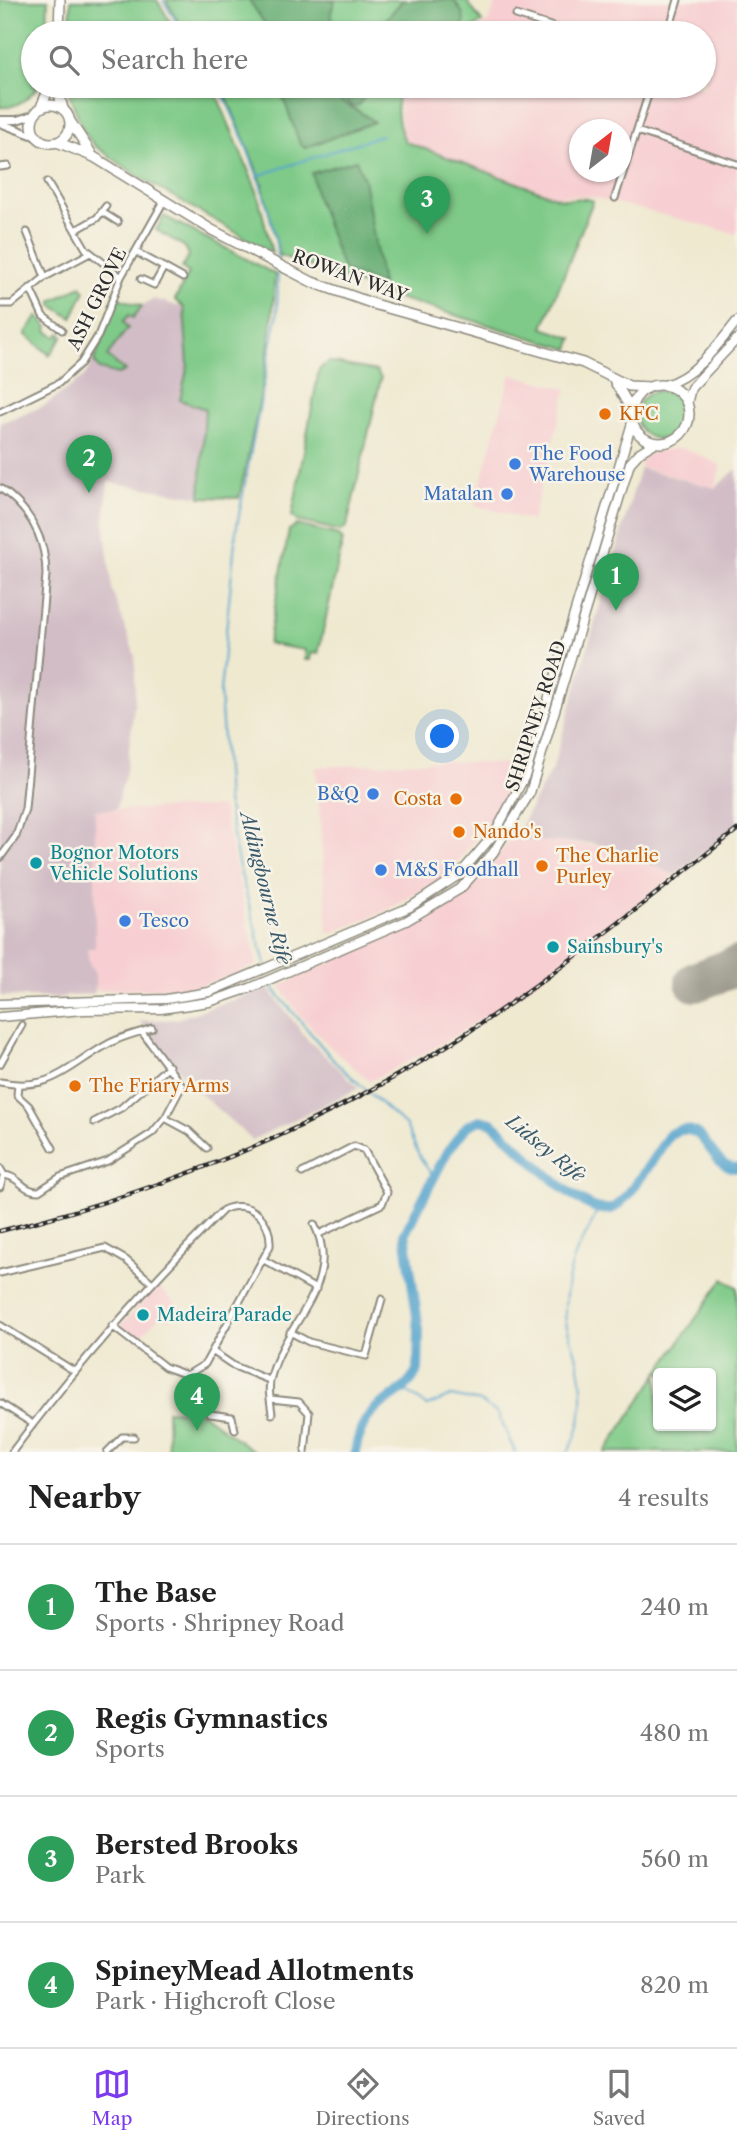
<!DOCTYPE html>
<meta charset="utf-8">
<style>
body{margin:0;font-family:"Libre Caslon Text",serif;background:#f2f2f2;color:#222}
.controls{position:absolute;right:21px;bottom:21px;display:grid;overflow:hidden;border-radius:7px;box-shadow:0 2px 5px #0004}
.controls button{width:63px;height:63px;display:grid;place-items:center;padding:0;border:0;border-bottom:2px solid #e0e0e0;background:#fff;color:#222;font:35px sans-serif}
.compass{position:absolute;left:569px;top:119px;width:63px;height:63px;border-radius:50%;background:#fff;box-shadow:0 2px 5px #0004;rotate:31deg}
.you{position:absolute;left:443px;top:737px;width:24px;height:24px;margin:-18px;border:5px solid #fff;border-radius:50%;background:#1a73e8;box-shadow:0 0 0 10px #1a73e833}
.badge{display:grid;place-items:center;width:46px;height:46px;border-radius:50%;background:#7c3aed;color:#fff;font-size:23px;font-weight:700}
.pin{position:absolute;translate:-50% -58px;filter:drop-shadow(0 2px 4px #0008)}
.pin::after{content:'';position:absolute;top:37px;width:24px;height:21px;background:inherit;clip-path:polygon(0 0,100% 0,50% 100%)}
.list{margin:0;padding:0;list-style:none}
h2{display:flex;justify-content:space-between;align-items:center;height:91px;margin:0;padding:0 28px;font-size:30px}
h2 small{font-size:23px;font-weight:400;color:#767676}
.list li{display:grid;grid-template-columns:46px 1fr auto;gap:21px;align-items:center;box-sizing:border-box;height:126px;padding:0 28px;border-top:2px solid #e0e0e0}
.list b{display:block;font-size:26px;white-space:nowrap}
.list p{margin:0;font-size:23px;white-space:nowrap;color:#767676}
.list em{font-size:23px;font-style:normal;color:#767676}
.icon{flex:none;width:38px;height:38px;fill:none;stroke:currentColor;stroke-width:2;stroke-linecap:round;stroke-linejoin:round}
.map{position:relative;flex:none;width:737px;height:1452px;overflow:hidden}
.search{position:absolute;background:#fff;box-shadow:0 2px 5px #0004;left:21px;right:21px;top:21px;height:77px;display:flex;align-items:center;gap:18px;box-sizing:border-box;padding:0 24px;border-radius:38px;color:#767676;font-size:26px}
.sheet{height:595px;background:#fff}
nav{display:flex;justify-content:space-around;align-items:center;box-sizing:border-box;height:98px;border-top:2px solid #e0e0e0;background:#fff;font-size:19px;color:#767676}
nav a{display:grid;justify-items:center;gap:4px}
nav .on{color:#7c3aed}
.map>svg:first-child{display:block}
</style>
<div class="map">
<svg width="737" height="1452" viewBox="0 0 737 1452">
<rect width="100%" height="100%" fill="#f7f3e8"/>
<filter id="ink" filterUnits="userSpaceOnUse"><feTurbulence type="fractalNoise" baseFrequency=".0143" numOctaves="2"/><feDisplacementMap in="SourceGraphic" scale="14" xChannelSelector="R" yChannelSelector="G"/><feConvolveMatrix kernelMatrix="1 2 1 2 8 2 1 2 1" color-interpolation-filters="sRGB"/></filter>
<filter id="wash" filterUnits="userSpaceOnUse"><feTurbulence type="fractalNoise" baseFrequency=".00686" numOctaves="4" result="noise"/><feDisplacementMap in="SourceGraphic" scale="28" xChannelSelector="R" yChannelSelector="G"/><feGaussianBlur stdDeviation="1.57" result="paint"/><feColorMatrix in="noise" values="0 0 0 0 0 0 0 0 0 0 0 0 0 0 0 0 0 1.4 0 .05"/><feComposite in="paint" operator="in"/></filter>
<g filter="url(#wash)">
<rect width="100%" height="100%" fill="#efe9d0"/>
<path fill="#f7cfd2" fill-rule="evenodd" d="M497,0H737V234L589,196H557L446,158L406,140L402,133L399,96L402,86H704V33H471L489,20ZM580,130H622V172H580Z
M511,374L567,389L532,521L475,505Z
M683,448L721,465L715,488L640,467L644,457L655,451Z
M441,761L523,765L496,816L444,877L386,911L328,934L316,767Z
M222,807L257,965L221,980L191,988L95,990V974L89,964L87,948L95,947V810Z
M521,825L525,839L610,847L675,875L519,995L440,1045L370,1081L331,1048L298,1013L280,986L440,909L479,881Z
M157,1286L181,1308L169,1321L161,1315L137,1340L121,1325Z"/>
<path fill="#d2bdc6" d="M118,298L142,306L154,299L184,308L188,365L180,399L205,408L200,497L108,482L104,522L112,589L135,656V696L127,767L116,809L95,810V948H87L89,963L95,974V993L54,998L0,996V423L44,406L84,377L106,336Z
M640,468L715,488L737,469V825L675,875L610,847L590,843L527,841L521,825L553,767Z
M268,988L308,1040L359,1088L252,1140L192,1086L140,1021L177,1019Z"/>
<path fill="#7fca88" stroke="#557a5a" stroke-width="2" d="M0,0H48L47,33H33V86H39C28,98 17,109 0,107Z
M71,0H157L177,33H70Z
M166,0H466L482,22L466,33H185Z
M69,86H213L257,191L272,253L139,177L95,146L84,132L70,96Z
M222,86H401C394,101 397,128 406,142L558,198C570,202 581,195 593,201L543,328L573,338L569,349L394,297L279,255L262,183Z
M164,216L275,274C273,350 255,424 239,498L200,497L205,409L180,400L188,365L184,308L175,300L189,273L182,268L189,255L185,247L156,230Z
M81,286L85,291L72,318L52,305V301Z
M118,298L142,306L133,318L129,315L123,322L128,328L107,356L125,371L118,374L99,369L94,361Z
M38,316L48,327L47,331L57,337L60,333L63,336L50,355L25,334Z
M329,362L376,371L381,378L347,526L341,531L297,521L292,516L319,369Z
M636 415a24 24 0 1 1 48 0a24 24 0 1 1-48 0Z
M297,525L338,535L343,540L318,654L311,653L310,660H305V650L268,644L289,530Z
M723,1279L737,1287V1452H605L658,1374V1426H711V1373H658Z
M167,1410L199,1411L255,1452H168Z"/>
<path fill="#67ae74" stroke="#496c50" stroke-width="2" d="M249,0H335L331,12L333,33H271Z
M403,0H454L463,14L464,24L452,33H374Z
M279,86H326C344,109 356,106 374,122L305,148L300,144Z
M332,86H371L359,105L352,106Z
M356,160L364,179L382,284L348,272L342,267L316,195L312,173Z"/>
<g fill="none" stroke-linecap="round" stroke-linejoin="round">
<path stroke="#52a3cc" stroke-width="2" d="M163,0L183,33
M219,86C242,132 274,209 278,260
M257,176L382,135
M265,964L238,863L227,801L220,692L236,531L277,315L278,269
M272,983L275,991L335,1062L406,1126L420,1157L433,1177
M402,1388L427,1406L451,1396L481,1402L498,1414L515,1452
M568,1452C584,1427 585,1392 578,1363C574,1341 564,1331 565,1306C566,1289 570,1265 578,1249C585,1235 593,1225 597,1210"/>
<path stroke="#52a3cc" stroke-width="10" d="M355,1452C366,1392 395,1410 418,1370L419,1330L405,1233L447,1152L467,1126L480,1120L492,1123C515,1141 587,1225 615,1207C630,1198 658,1151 670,1134C708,1114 708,1170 737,1168"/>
<path stroke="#8d8a7e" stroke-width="40" d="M695,982L737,966"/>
</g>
</g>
<g filter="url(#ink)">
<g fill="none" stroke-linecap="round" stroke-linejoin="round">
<defs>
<path id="minor" d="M516,15L572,33
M668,33L678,0
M637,131L737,164
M0,167L8,166
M47,182L86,249L121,277
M615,198L651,86
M102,212L118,222
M76,230L97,218L106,206
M27,232L45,277
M136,252L183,278
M141,279L154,285L164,267
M30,288L43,316L62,330
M0,304H12L45,277L90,253
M0,412L59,383L81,363L98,336L121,277L164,201
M0,488C30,509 46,539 46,575L25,809L16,836L0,858
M0,1064L22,1025
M0,1082C54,1092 67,1066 110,1043C123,1036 138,1033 152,1028
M18,1085L17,1095L29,1106L53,1148
M165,1118L189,1131L207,1148
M94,1122L121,1108L169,1066
M0,1168L4,1175L0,1187
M302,1173L354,1146L364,1150L387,1192L382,1204L319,1234
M4,1175C19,1176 23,1192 39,1191L60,1177L108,1161L152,1133L165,1118L182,1086L142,1032
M264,1260L316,1289
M0,1273L105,1248L126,1260L151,1282
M0,1325L74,1371
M290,1332L309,1342L366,1356L382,1299
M212,1351L234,1366L269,1380
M192,1373L198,1396L210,1414L232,1417L235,1430
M271,1399L299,1402L309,1413L305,1452
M0,1403L33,1424
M272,1414C271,1403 267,1388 271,1377C285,1321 344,1284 314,1224
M12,1452C77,1365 147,1286 223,1210C249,1198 272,1219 270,1246L205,1364L187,1375L165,1367L112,1326
M107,1452L122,1437H134"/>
<path id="tertiary" d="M0,120H17L33,115
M0,123L37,137"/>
<path id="primary" d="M664,385C695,377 718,345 737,321
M687,404L691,388L737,339
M0,1004L166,999L209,992L410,907L459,875L495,833L525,776L632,423
M0,1017L83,1010L161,1009L209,1002L250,988L406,921L460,889L493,853L530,793L630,463L640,452L655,443"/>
<path id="trunk" d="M59,33L60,0
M57,86L63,109
M32 124a19 19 0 1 1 38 0a19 19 0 1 1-38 0Z
M41,107L50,86
M70,121L91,153
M57,142L94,157L212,230L312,282L377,305L583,363L629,386L649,387
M615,382L631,409
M631 414a29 29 0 1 1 58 0a29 29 0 1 1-58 0Z"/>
</defs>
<use href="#minor" stroke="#8d8a7e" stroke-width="9"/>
<use href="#tertiary" stroke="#8d8a7e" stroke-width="10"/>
<use href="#primary" stroke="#8d8a7e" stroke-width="11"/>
<use href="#trunk" stroke="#8d8a7e" stroke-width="12"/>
<use href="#minor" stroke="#fff" stroke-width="5"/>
<use href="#tertiary" stroke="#fff" stroke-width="6"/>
<use href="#primary" stroke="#fff" stroke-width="8"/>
<use href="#trunk" stroke="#fff" stroke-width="9"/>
<defs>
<path id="rail" d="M0,1231C164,1191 320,1128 462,1036C558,974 647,900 737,830"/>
</defs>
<use href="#rail" stroke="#2b2b2b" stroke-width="4.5"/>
<use href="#rail" stroke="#f7f3e8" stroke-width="2" stroke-dasharray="5" stroke-linecap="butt"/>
</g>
</g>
<g fill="#e8710a" stroke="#f7f3e8" stroke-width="2.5">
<circle cx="605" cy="414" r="7"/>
<circle cx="456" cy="799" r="7"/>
<circle cx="459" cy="832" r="7"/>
<circle cx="542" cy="866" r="7"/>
<circle cx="75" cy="1086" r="7"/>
</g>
<g fill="#3f7fe0" stroke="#f7f3e8" stroke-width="2.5">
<circle cx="515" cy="464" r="7"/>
<circle cx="507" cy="494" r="7"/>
<circle cx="373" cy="794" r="7"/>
<circle cx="381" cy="870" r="7"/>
<circle cx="125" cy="921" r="7"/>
</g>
<g fill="#0f9aa8" stroke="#f7f3e8" stroke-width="2.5">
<circle cx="36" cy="863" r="7"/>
<circle cx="553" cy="947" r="7"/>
<circle cx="143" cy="1315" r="7"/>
</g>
<g text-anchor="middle" stroke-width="5" stroke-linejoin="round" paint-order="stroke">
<g font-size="18" fill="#2b2b2b" stroke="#f7f3e8">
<text transform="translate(350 276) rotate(20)" y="6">ROWAN WAY</text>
<text transform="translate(97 299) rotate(-64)" y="6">ASH GROVE</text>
<text transform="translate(536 716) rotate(-72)" y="6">SHRIPNEY ROAD</text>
</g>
<g font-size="18" fill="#c56008" stroke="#f7f3e8" text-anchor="start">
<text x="619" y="420">KFC</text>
<text x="442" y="805" text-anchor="end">Costa</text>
<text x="473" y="838">Nando's</text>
<text x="556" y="862">The Charlie<tspan x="556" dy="21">Purley</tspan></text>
<text x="89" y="1092">The Friary Arms</text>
</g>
<g font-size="18" fill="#366cbe" stroke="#f7f3e8" text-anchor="start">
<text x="529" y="460">The Food<tspan x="529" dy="21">Warehouse</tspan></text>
<text x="493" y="500" text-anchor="end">Matalan</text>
<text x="359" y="800" text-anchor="end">B&amp;Q</text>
<text x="395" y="876">M&amp;S Foodhall</text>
<text x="139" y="927">Tesco</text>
</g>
<g font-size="18" fill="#0d838f" stroke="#f7f3e8" text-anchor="start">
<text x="50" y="859">Bognor Motors<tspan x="50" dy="21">Vehicle Solutions</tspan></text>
<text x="567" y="953">Sainsbury's</text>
<text x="157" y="1321">Madeira Parade</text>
</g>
<g font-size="19" font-style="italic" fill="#3b5b6b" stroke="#f7f3e8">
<text transform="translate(266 888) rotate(76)" y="7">Aldingbourne Rife</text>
<text transform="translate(546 1148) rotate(39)" y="7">Lidsey Rife</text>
</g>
</g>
</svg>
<div class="controls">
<button><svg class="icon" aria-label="layers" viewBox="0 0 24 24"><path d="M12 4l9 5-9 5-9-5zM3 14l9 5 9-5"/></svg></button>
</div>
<svg class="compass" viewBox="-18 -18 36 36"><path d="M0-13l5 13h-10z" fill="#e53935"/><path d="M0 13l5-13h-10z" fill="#767676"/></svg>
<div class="you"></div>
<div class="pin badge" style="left:616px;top:611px;background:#2e9e5b">1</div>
<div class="pin badge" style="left:89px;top:493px;background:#2e9e5b">2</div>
<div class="pin badge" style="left:427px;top:234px;background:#2e9e5b">3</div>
<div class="pin badge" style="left:197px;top:1431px;background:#2e9e5b">4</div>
<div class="search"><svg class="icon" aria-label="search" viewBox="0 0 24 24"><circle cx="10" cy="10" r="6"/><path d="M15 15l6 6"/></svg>Search here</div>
</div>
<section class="sheet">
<h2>Nearby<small>4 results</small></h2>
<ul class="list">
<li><span class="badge" style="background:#2e9e5b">1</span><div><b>The Base</b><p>Sports · Shripney Road</p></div><em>240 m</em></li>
<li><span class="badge" style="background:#2e9e5b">2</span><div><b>Regis Gymnastics</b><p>Sports</p></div><em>480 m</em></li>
<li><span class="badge" style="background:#2e9e5b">3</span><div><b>Bersted Brooks</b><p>Park</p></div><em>560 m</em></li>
<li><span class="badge" style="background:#2e9e5b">4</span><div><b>SpineyMead Allotments</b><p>Park · Highcroft Close</p></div><em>820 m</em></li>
</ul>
</section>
<nav>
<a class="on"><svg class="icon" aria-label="map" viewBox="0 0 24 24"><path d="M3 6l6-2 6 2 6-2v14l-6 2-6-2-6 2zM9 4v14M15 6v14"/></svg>Map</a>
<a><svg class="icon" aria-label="directions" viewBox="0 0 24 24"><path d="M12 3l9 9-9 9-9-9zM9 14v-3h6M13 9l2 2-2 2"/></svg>Directions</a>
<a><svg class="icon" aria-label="saved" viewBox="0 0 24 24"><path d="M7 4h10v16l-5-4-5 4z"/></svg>Saved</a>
</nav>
